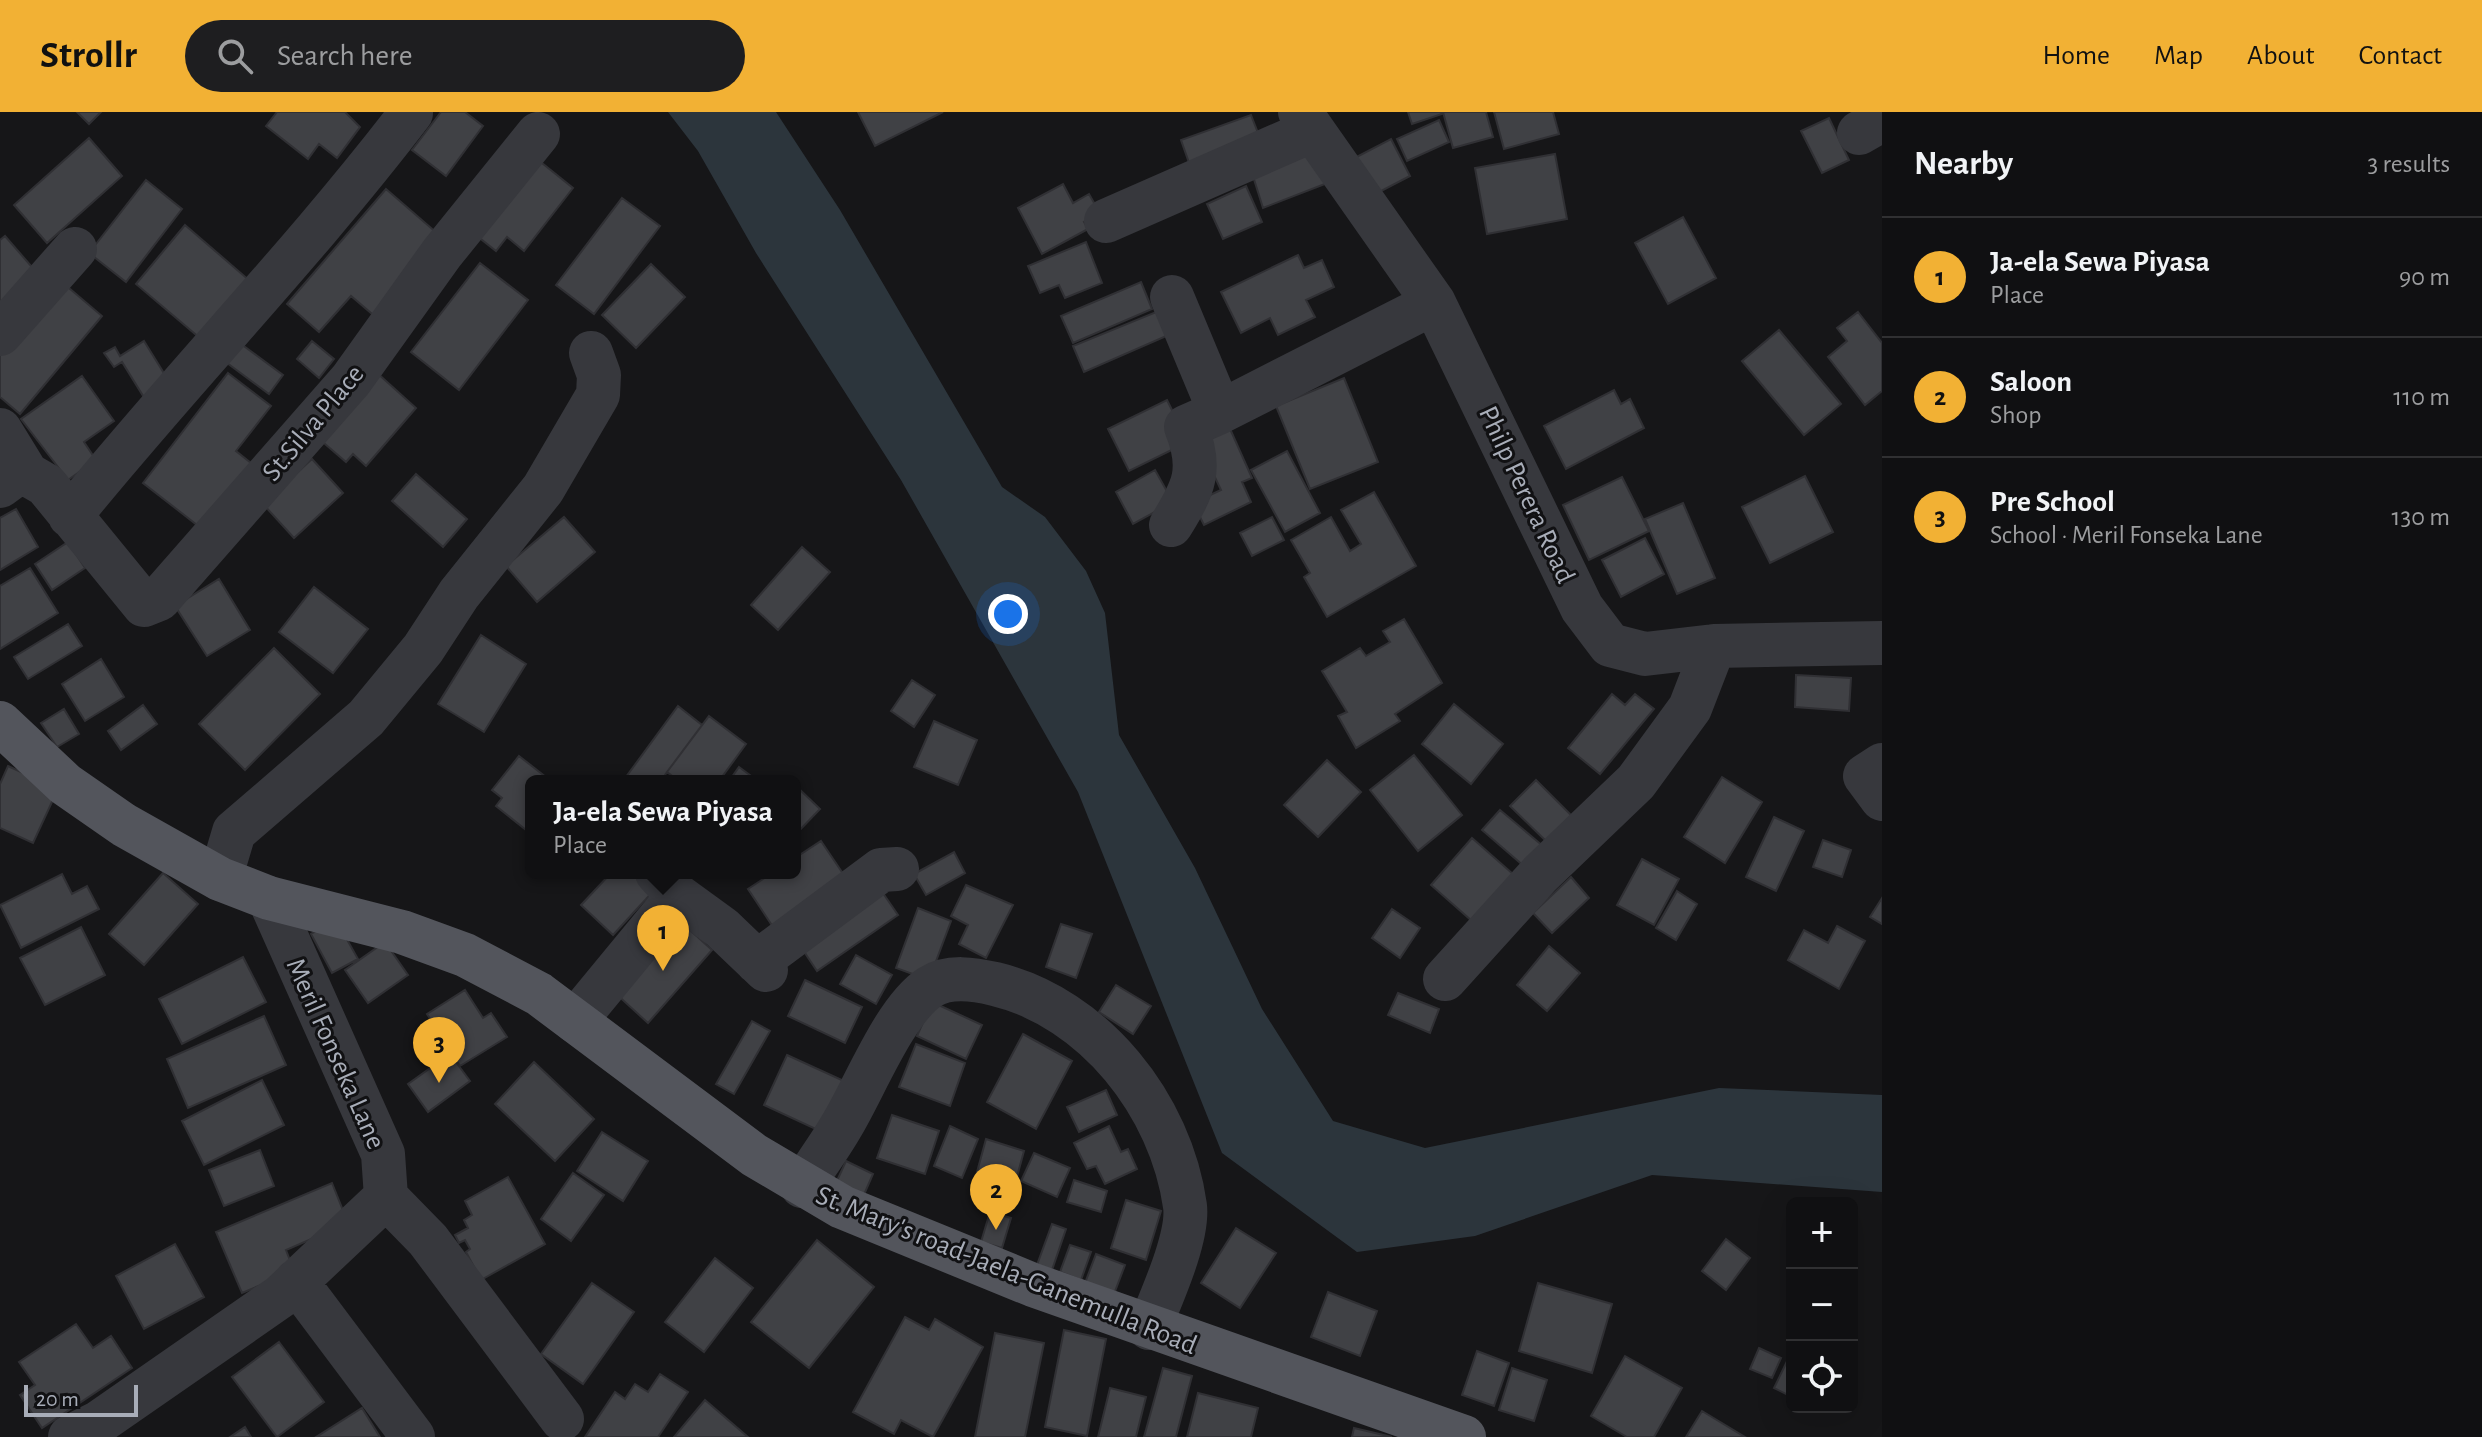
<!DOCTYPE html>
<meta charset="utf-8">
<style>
body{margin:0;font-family:"Alegreya Sans",sans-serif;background:#1e1e20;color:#f1f3f6}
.controls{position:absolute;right:24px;bottom:24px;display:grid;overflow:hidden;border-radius:12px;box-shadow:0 8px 32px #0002}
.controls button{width:72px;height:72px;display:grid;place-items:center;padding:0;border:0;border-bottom:2px solid #303032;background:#101012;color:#f1f3f6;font:40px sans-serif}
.scale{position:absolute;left:24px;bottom:20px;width:114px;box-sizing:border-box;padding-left:8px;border:4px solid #a8adb8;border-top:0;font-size:22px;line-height:28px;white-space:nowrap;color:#a8adb8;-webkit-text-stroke:6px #111113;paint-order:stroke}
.you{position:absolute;left:1008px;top:502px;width:28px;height:28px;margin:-20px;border:6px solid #fff;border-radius:50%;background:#1a73e8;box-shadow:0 0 0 12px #1a73e833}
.badge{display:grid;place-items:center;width:52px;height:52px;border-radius:50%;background:#f2b134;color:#111;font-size:26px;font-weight:700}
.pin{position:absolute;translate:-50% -66px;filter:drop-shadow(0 2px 4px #0008)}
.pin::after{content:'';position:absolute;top:42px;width:28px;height:24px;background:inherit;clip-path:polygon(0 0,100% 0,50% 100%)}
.popup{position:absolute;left:525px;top:663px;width:276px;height:104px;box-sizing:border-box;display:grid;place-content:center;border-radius:12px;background:#101012;filter:drop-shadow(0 2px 6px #0005);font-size:26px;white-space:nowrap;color:#9c9d9f}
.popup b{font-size:30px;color:#f1f3f6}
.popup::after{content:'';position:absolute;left:50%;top:100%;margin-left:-16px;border:16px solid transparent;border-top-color:#101012}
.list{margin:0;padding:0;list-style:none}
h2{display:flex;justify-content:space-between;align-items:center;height:104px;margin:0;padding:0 32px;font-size:34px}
h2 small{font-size:26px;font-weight:400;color:#9c9d9f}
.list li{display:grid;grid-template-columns:52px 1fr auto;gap:24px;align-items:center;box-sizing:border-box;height:120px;padding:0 32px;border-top:2px solid #303032}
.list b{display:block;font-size:30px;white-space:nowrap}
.list p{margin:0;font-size:26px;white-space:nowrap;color:#9c9d9f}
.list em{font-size:26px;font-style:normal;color:#9c9d9f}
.icon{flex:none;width:44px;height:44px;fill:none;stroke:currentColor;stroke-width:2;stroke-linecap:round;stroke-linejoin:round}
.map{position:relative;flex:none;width:1882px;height:1325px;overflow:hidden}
header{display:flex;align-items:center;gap:48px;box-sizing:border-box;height:112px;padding:0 40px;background:#f2b134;color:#111}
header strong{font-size:38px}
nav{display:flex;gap:44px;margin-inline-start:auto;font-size:28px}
.search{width:560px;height:72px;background:#1e1e20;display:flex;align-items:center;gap:20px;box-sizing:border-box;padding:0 28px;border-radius:44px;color:#9c9d9f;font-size:30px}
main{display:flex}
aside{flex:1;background:#101012}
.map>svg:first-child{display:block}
</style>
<header>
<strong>Strollr</strong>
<div class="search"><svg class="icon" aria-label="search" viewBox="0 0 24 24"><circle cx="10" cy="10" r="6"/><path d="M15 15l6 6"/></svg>Search here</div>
<nav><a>Home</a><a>Map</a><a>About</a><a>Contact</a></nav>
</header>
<main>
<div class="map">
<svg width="1882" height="1325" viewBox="0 0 1882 1325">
<rect width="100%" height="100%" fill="#161618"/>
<path fill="#2c353c" d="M668,0H776L840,98L1002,375L1045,405L1086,459L1105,501L1119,623L1195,756L1262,897L1333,1009L1425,1036L1719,976L1882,983V1080L1652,1063L1475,1124L1357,1140L1222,1041L1078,680L901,368L756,141L698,39Z"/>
<path fill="#404145" stroke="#303034" stroke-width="2" d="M77,0H101L89,12Z
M277,0H345L360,15L337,46L319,32L308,47L266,14Z
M441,0H465L483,14L446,64L412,38Z
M858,0H943L875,34Z
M1408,0H1441L1442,2L1412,12Z
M1443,0H1486L1493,25L1453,36Z
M1494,0H1553L1559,22L1504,37Z
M1251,3L1265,39L1194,65L1181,28Z
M1829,6L1849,48L1822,61L1801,19Z
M1439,8L1449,30L1407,49L1397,27Z
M89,26L122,64L47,131L14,93Z
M1391,27L1410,64L1364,88L1345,51Z
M1305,35L1330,70L1263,96L1252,61Z
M1555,42L1567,107L1487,122L1475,56Z
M532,43L573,76L524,139L507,125L496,139L472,120Z
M146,68L182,97L126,170L89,141Z
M1063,72L1073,91L1089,82L1100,101L1084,110L1088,117L1042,142L1018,96Z
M1246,74L1262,110L1223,127L1207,92Z
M386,77L445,128L378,207L351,184L319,220L287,192Z
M622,86L660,114L594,202L556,173Z
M1683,105L1716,166L1668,192L1635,131Z
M185,113L250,169L201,227L136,172Z
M5,124L38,162L0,196V128Z
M1086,130L1102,171L1065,186L1059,173L1040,181L1028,154Z
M1298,143L1304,156L1322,148L1334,175L1306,188L1315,205L1278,223L1270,206L1241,221L1221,180Z
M480,151L528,188L459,278L411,240Z
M651,152L685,185L636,236L602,203Z
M56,165L102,204L20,302L0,285V232Z
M1141,170L1152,197L1073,231L1061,204Z
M1161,198L1171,222L1084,260L1073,234Z
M1858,200L1882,231V279L1865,293L1828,245L1847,229L1837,216Z
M1779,218L1841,292L1804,323L1742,249Z
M144,229L170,271L145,287L122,250L114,255L104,241L115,235L120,244Z
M237,229L283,263L269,282L223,248Z
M312,229L334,247L319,266L297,247Z
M376,260L416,296L366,354L353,342L346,350L318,326Z
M228,261L271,294L236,339L256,355L206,420L143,371Z
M82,264L114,309L84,330L96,348L68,368L21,307Z
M1344,266L1378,350L1310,377L1276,294Z
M1614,278L1621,292L1630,287L1644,316L1566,357L1544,314Z
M1167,288L1188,330L1129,359L1108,317Z
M1227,310L1252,366L1242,370L1251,390L1204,413L1193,391L1221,378L1196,325Z
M1287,339L1320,401L1285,420L1251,358Z
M312,347L343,381L294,426L263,392Z
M1155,358L1173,390L1133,412L1116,380Z
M416,362L467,407L443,435L392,389Z
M1805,364L1833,420L1770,451L1742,395Z
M1622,365L1649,419L1589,448L1563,393Z
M1374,380L1416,454L1327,505L1304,465L1310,461L1291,428L1331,405L1350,439L1361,432L1341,398Z
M1683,391L1715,466L1677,482L1645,407Z
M16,397L38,435L0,458V406Z
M564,405L595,440L537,490L506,454Z
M1272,405L1284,428L1252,444L1240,421Z
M1645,426L1664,462L1621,485L1602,448Z
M68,430L85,456L52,478L35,452Z
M802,435L830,460L778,518L751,493Z
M30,456L58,501L0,537V474Z
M219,467L250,518L207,544L175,494Z
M314,475L368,517L333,561L279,520Z
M1404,507L1442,571L1395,602L1400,609L1356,636L1338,604L1347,600L1322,559L1360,536L1366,544L1390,530L1383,519Z
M68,512L82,534L28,567L14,545Z
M481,523L526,552L484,620L438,592Z
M274,536L320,582L245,658L199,612Z
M101,547L124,585L85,609L62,572Z
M1796,563L1851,566L1849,599L1795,595Z
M912,568L935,583L914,615L891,599Z
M1612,582L1625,593L1635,582L1654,597L1600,662L1568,636Z
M1454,592L1503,632L1471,672L1422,632Z
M143,593L157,612L121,638L108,619Z
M678,594L702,613L667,660L661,669H623Z
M64,597L79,622L57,635L41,611Z
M709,604L746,632L719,669H679L667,660Z
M934,609L977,628L958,673L914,655Z
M1414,643L1462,703L1418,739L1370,678Z
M519,644L551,669H531V722L496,694L502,686L492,678Z
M1327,648L1361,680L1318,725L1284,693Z
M8,654L58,677L33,731L0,716V672Z
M739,655L758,669H729Z
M1722,665L1762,690L1725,751L1684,725Z
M1536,668L1572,704L1547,730L1510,694Z
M795,673L820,697L795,723Z
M1500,698L1543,734L1525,755L1482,718Z
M1774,705L1804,719L1776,779L1746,765Z
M1472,726L1513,762L1472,809L1431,773Z
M1823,728L1851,738L1842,765L1813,755Z
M821,729L850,772L777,821L748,777L772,761H795V746Z
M954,740L965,761L926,783L914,762Z
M1642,747L1679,767L1654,813L1617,793Z
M163,761L198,792L144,853L109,822Z
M611,761H647L659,773L613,823L581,793Z
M62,762L72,782L87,774L99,797L21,836L0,793Z
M1571,765L1589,786L1552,821L1533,801Z
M876,771L898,803L817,859L795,826Z
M966,773L1013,793L986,846L959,832L968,813L951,804Z
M1677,779L1697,792L1676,828L1656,816Z
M1882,786V812L1870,805Z
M918,796L951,809L929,868L896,856Z
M1392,797L1420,816L1400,846L1372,826Z
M336,808L358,847L332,861L311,822Z
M679,808L712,838L648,911L614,880Z
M1061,812L1092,822L1076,866L1046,855Z
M1837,814L1865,829L1839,877L1788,848L1804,818L1828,831Z
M81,815L105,863L45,893L20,846Z
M385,830L408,863L368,891L345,858Z
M1549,834L1580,861L1547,899L1517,873Z
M856,843L892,863L876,892L840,872Z
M243,845L266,890L182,932L159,887Z
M805,868L862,895L845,931L788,904Z
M1116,873L1151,894L1133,922L1099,900Z
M465,878L483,906L491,901L507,925L460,954L427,902Z
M1398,881L1439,897L1430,921L1388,903Z
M932,890L982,913L966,947L917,924Z
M264,904L286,953L188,996L167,947Z
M752,909L770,919L734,982L716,972Z
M1023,922L1072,949L1036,1017L987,990Z
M916,932L965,951L950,994L899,975Z
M450,942L470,969L428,1000L408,972Z
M787,943L844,969L822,1020L764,993Z
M534,950L594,1007L555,1049L495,992Z
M262,968L284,1013L204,1053L182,1009Z
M1106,978L1117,1003L1079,1020L1067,995Z
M892,1003L939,1019L925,1062L877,1046Z
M950,1014L978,1027L962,1066L934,1054Z
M1109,1014L1121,1040L1128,1037L1137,1057L1105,1072L1096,1054L1087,1057L1074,1031Z
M602,1020L648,1049L623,1089L577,1059Z
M986,1027L1024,1039L1009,1094L971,1082Z
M260,1038L274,1074L224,1094L209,1058Z
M1034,1041L1070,1056L1057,1085L1021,1069Z
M846,1049L873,1062L863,1085L835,1073Z
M573,1061L604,1083L571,1129L541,1107Z
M508,1065L545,1132L481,1168L466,1140L470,1137L465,1128L459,1131L455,1123L468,1116L464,1108L472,1103L465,1089Z
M1074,1068L1107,1079L1101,1100L1067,1090Z
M332,1071L348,1111L286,1138L294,1159L242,1181L216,1120Z
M1126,1088L1161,1099L1146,1148L1111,1136Z
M990,1100L1011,1106L1002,1136L981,1130Z
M1052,1112L1066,1117L1052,1158L1037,1153Z
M1236,1116L1276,1141L1240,1196L1201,1171Z
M1726,1127L1750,1146L1726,1178L1702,1159Z
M817,1128L874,1175L809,1256L751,1210Z
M175,1132L204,1185L144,1217L116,1164Z
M1070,1133L1091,1140L1081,1168L1060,1160Z
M1096,1142L1125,1153L1111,1190L1082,1179Z
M715,1146L753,1176L704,1240L665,1210Z
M592,1171L634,1200L583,1272L541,1242Z
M1538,1171L1612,1192L1592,1261L1519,1239Z
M1328,1180L1377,1199L1360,1244L1311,1225Z
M905,1205L929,1218L935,1207L983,1235L933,1325L901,1308L894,1322L853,1300Z
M76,1212L93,1236L111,1224L132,1256L42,1316L20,1283L35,1273L19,1250Z
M1064,1218L1106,1227L1087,1324L1045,1315Z
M995,1221L1044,1231L1025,1325H975Z
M279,1230L324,1290L277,1325L232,1265Z
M1759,1236L1781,1246L1772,1266L1750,1257Z
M1477,1239L1509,1251L1494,1294L1462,1283Z
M1792,1239V1285L1774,1276Z
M1625,1244L1682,1276L1654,1325H1627L1591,1304Z
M1163,1256L1192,1264L1176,1325H1144Z
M1512,1256L1547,1268L1534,1309L1499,1298Z
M660,1262L688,1280L658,1325H585L615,1280L625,1287L635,1272L648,1280Z
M1110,1276L1146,1285L1136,1325H1098Z
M1198,1281L1258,1296L1251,1325H1187Z
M705,1288L748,1325H674Z
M362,1296L380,1325H316Z
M1702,1299L1745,1325H1686Z
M245,1315L251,1325H230Z
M1354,1316L1392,1325H1352Z"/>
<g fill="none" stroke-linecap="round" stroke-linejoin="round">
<path stroke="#37383d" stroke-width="44" d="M1300,0L1434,191L1582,496L1610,533L1645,542L1714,534L1882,531
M1859,21L1882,8
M1106,109L1311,19
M1172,185L1220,300L1434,191
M0,222L75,137
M0,318L27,362
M0,374L15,363L27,362L46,373L144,493L159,487L351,268L442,141L538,22
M70,404C181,267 304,141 411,1
M1171,413C1194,376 1203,357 1186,315L1220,300
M1882,653L1865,664L1882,687
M220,767L234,720L366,606L423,537L459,482L543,377L598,283L599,263L591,241
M678,784L722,816L766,858
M757,850L881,758L897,757
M1445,867L1540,762L1636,670L1690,596L1714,534
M575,909L678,784L657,761
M802,1074C815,1054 830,1034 842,1013C865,975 894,899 930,875C949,863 974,867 995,872C1094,896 1171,993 1185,1094C1189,1125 1161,1186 1149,1216
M386,1085L428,1128L562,1307
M296,1169L413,1325
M70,1325L98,1311L281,1184L386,1085L383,1042L269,786"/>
<path stroke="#53555c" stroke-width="44" d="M0,611L65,672L124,713L220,767L269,786L402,820L465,843L539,882L754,1043L842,1095L1033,1173L1464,1325"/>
</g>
<g text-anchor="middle" stroke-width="6" stroke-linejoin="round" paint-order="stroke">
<g font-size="28" fill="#a8adb8" stroke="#111113">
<text transform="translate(312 310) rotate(-50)" y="10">St.Silva Place</text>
<text transform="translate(1528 382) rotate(65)" y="10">Philp Perera Road</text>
<text transform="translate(337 941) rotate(66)" y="10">Meril Fonseka Lane</text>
<text transform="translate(1007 1157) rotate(22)" y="10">St. Mary's road-Jaela-Ganemulla Road</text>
</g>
</g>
</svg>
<div class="controls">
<button>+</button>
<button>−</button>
<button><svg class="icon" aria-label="locate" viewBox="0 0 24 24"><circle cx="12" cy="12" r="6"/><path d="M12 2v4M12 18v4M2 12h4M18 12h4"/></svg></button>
</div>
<div class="scale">20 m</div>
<div class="you"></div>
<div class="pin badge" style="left:663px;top:859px">1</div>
<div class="popup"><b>Ja-ela Sewa Piyasa</b>Place</div>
<div class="pin badge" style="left:996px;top:1118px">2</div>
<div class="pin badge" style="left:439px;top:971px">3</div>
</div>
<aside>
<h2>Nearby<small>3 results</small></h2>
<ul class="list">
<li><span class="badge">1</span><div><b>Ja-ela Sewa Piyasa</b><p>Place</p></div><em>90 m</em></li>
<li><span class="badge">2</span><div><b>Saloon</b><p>Shop</p></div><em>110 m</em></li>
<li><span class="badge">3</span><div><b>Pre School</b><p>School · Meril Fonseka Lane</p></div><em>130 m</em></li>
</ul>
</aside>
</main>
